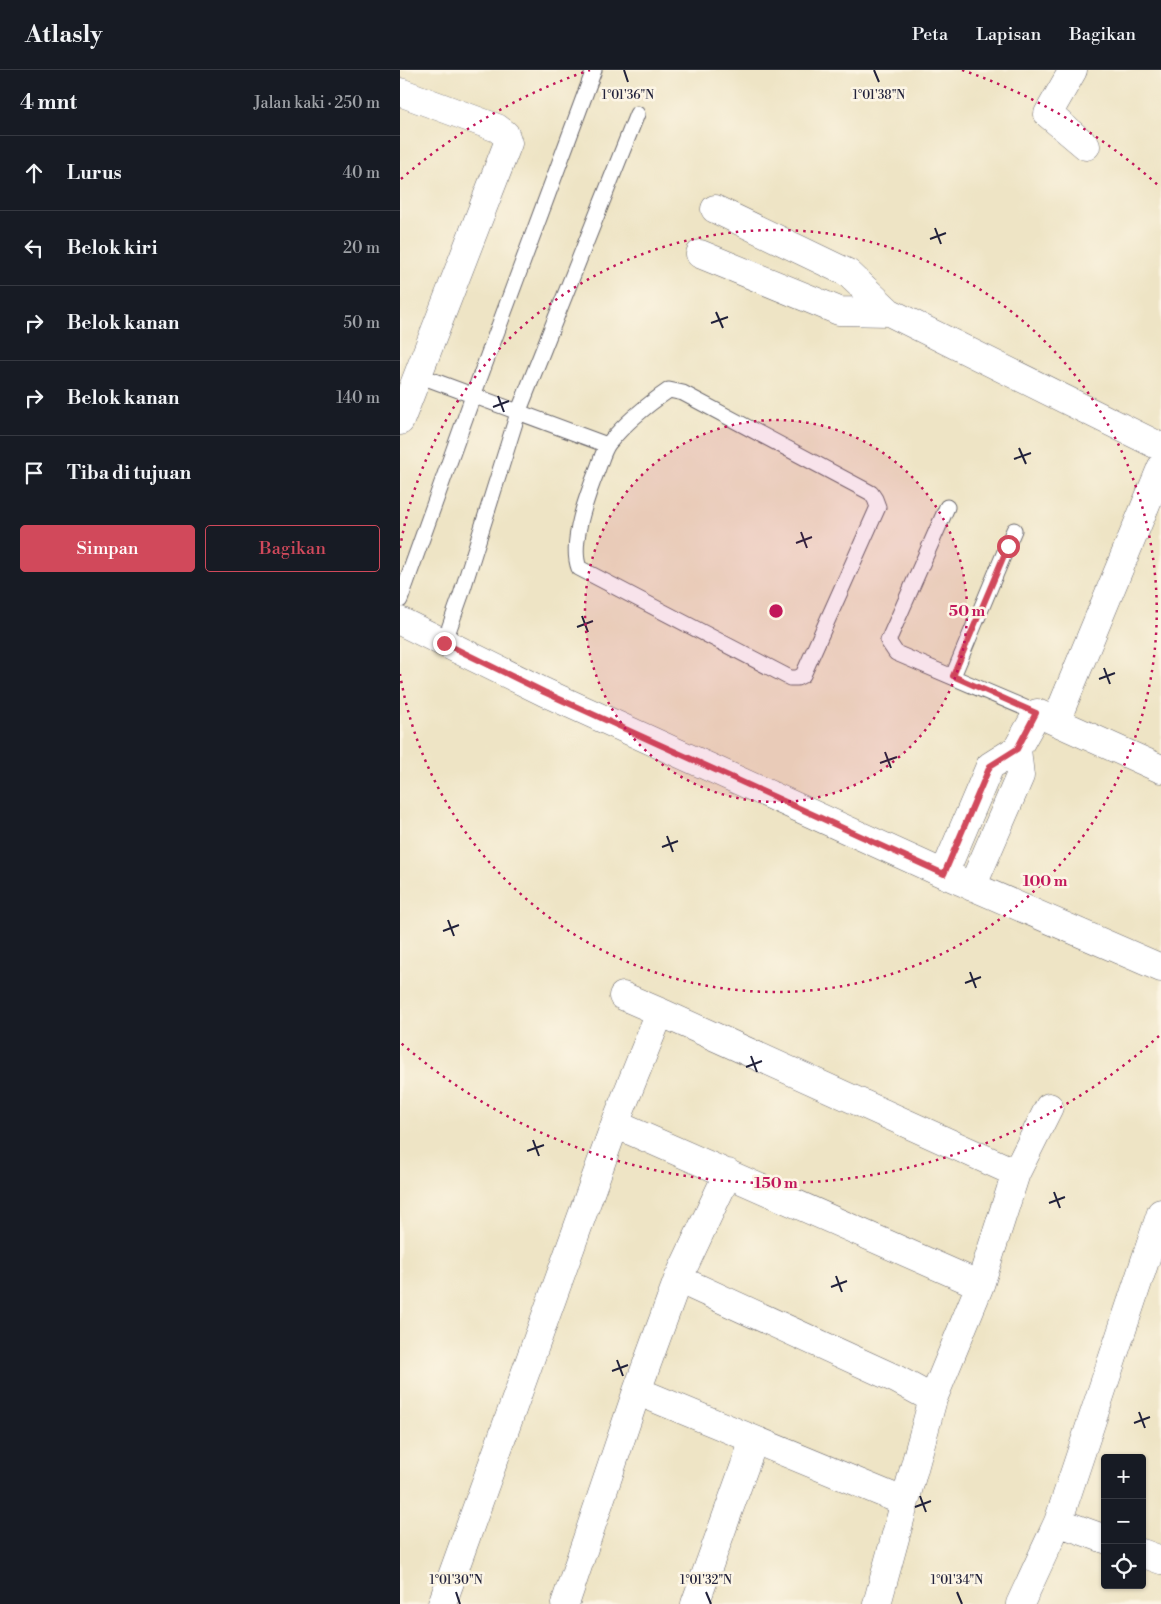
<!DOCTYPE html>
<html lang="id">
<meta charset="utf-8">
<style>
body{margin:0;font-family:"Libre Bodoni",serif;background:#242831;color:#f1f3f6}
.controls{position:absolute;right:15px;bottom:15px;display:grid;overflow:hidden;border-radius:5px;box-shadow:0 1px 4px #0004}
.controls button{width:45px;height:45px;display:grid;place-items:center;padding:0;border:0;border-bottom:1px solid #363941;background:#171b24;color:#f1f3f6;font:25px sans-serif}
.stop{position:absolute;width:15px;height:15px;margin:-11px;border:4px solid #d1495b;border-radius:50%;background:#fff}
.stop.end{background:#d1495b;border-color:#fff;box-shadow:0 1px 5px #0008}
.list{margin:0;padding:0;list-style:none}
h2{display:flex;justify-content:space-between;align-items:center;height:65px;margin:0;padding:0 20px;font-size:21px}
h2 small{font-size:16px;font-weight:400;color:#9ea1a6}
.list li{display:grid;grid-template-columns:32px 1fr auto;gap:15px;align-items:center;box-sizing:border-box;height:75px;padding:0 20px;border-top:1px solid #363941}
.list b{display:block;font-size:19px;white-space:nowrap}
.list em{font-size:16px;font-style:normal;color:#9ea1a6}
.actions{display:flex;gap:10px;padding:15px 20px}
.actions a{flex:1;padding:11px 0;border:1px solid #d1495b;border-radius:5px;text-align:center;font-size:18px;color:#d1495b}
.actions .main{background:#d1495b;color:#fff}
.icon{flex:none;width:28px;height:28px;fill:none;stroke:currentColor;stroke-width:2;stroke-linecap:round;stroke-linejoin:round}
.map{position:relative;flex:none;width:761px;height:1534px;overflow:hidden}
header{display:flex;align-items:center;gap:30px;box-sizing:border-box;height:70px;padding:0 25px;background:#171b24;border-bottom:1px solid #363941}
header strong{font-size:24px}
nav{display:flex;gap:28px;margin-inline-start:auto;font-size:18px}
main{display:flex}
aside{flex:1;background:#171b24}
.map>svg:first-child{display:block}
</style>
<header>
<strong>Atlasly</strong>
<nav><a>Peta</a><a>Lapisan</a><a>Bagikan</a></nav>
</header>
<main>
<aside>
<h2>4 mnt<small>Jalan kaki · 250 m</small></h2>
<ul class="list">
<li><svg class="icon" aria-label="ahead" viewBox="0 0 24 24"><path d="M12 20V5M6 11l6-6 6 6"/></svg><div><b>Lurus</b></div><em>40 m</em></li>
<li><svg class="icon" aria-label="left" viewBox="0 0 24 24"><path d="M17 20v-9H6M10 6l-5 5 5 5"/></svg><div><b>Belok kiri</b></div><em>20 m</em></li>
<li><svg class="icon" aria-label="right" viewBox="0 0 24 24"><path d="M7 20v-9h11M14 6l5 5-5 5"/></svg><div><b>Belok kanan</b></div><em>50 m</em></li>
<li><svg class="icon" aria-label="right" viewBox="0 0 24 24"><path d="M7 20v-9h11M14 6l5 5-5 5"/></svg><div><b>Belok kanan</b></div><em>140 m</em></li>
<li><svg class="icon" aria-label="arrive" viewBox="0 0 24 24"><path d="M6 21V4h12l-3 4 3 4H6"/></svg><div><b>Tiba di tujuan</b></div></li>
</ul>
<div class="actions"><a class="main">Simpan</a><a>Bagikan</a></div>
</aside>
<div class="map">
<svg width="761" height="1534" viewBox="0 0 761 1534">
<rect width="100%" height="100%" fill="#fcf5e5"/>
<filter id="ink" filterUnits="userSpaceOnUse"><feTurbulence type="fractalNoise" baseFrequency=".02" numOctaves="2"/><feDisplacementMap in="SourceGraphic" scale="10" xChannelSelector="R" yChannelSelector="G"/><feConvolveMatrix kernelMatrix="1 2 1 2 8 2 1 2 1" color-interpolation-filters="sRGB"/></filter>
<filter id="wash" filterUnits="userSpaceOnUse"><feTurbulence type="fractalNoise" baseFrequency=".0096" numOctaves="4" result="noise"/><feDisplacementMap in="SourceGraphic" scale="20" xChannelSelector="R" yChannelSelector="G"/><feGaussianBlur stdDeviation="1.12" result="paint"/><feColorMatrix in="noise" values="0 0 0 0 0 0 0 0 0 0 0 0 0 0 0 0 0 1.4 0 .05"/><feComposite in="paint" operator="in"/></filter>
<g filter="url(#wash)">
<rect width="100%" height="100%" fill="#eee4c5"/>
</g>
<g filter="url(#ink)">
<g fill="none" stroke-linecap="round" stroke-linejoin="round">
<defs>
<path id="service" d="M18,305L207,375
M269,320L283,323L471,423L475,429L478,437L403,605L397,608H390L179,498C169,472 188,423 198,398C201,390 204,379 209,373C226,352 247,335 269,320Z
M547,437L488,571L496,583L637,643
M0,530L73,326L194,0
M44,573L61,525L118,343L237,44
M553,606L614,460"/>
<path id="minor" d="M673,0L648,44L686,76
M0,22L97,58L105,64L108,73L0,351
M315,139L448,203L489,242L761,377
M300,184L439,241L489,242
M0,551L144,622L544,804L761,898
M656,651L761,398
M544,804L590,696L617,679L637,643L761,699
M572,817L620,706L617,679
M223,926L260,942
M260,942L616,1103L580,1215L215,1054Z
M328,1103L278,1209L496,1309L533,1329L477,1534
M616,1103L649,1037
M278,1209L237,1321L505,1432
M533,1329L580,1215
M658,1452L761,1143
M742,1483L761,1490
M42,1534L215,1054
M165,1534L237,1321
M295,1534L354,1370
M620,1534L658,1452L705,1469"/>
</defs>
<use href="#service" stroke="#69666b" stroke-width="17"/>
<use href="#minor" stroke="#69666b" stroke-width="29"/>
<use href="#service" stroke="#fff" stroke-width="15"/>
<use href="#minor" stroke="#fff" stroke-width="28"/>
</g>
</g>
<g fill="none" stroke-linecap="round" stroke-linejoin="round" filter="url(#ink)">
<path stroke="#d1495b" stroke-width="6" d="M44,573L144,622L544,804L590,696L617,679L636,643L553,606L608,476"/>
</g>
<path fill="none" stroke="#22223b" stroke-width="2" d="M224,0L228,12M474,0L479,12M535,158L541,174M530,169L546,163M316,242L323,258M311,253L328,247M98,326L104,342M93,337L109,331M619,378L626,394M614,389L631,383M401,462L407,478M396,473L412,467M182,546L188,562M177,557L193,551M704,598L710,614M699,609L715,603M485,682L491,698M480,693L497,687M267,766L273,782M262,777L278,771M48,850L54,866M43,861L59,855M570,902L576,918M565,913L581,907M351,986L357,1002M346,997L362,991M133,1070L139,1086M127,1081L144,1075M654,1122L660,1138M649,1133L665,1127M436,1206L442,1222M431,1217L447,1211M217,1290L223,1306M212,1301L228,1295M739,1342L745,1358M734,1353L750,1347M520,1426L526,1442M515,1437L531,1431M56,1522L60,1534M306,1522L311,1534M557,1522L562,1534"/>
<circle cx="376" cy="541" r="191" fill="#c2185b" fill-opacity=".12"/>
<g fill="none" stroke="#c2185b" stroke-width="2.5" stroke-dasharray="2.5 5">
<circle cx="376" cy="541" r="191"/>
<path d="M0 478A381 381 0 1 1 0 604"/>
<path d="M759 966A572 572 0 0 1 1 973M1 109A572 572 0 0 1 190 0M562 0A572 572 0 0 1 759 116"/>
</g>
<g font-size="12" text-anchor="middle" fill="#22223b" stroke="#fcf5e5" stroke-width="5" stroke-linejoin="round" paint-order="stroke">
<text x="479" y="29">1°01'38"N</text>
<text x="228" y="29">1°01'36"N</text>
<text x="56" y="1514">1°01'30"N</text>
<text x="306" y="1514">1°01'32"N</text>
<text x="557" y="1514">1°01'34"N</text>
</g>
<circle cx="376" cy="541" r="8" fill="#c2185b" stroke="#fcf5e5" stroke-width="2.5"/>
<g font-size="15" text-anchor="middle" font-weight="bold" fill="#c2185b" stroke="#fcf5e5" stroke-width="5" stroke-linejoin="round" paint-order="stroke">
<text x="567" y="546">50 m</text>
<text x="645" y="816">100 m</text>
<text x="376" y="1118">150 m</text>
</g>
</svg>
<div class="controls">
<button>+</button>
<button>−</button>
<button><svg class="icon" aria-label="locate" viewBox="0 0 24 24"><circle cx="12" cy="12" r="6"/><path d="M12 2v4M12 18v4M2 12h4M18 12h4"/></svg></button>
</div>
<div class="stop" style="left:608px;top:476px"></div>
<div class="stop end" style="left:44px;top:573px"></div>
</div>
</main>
